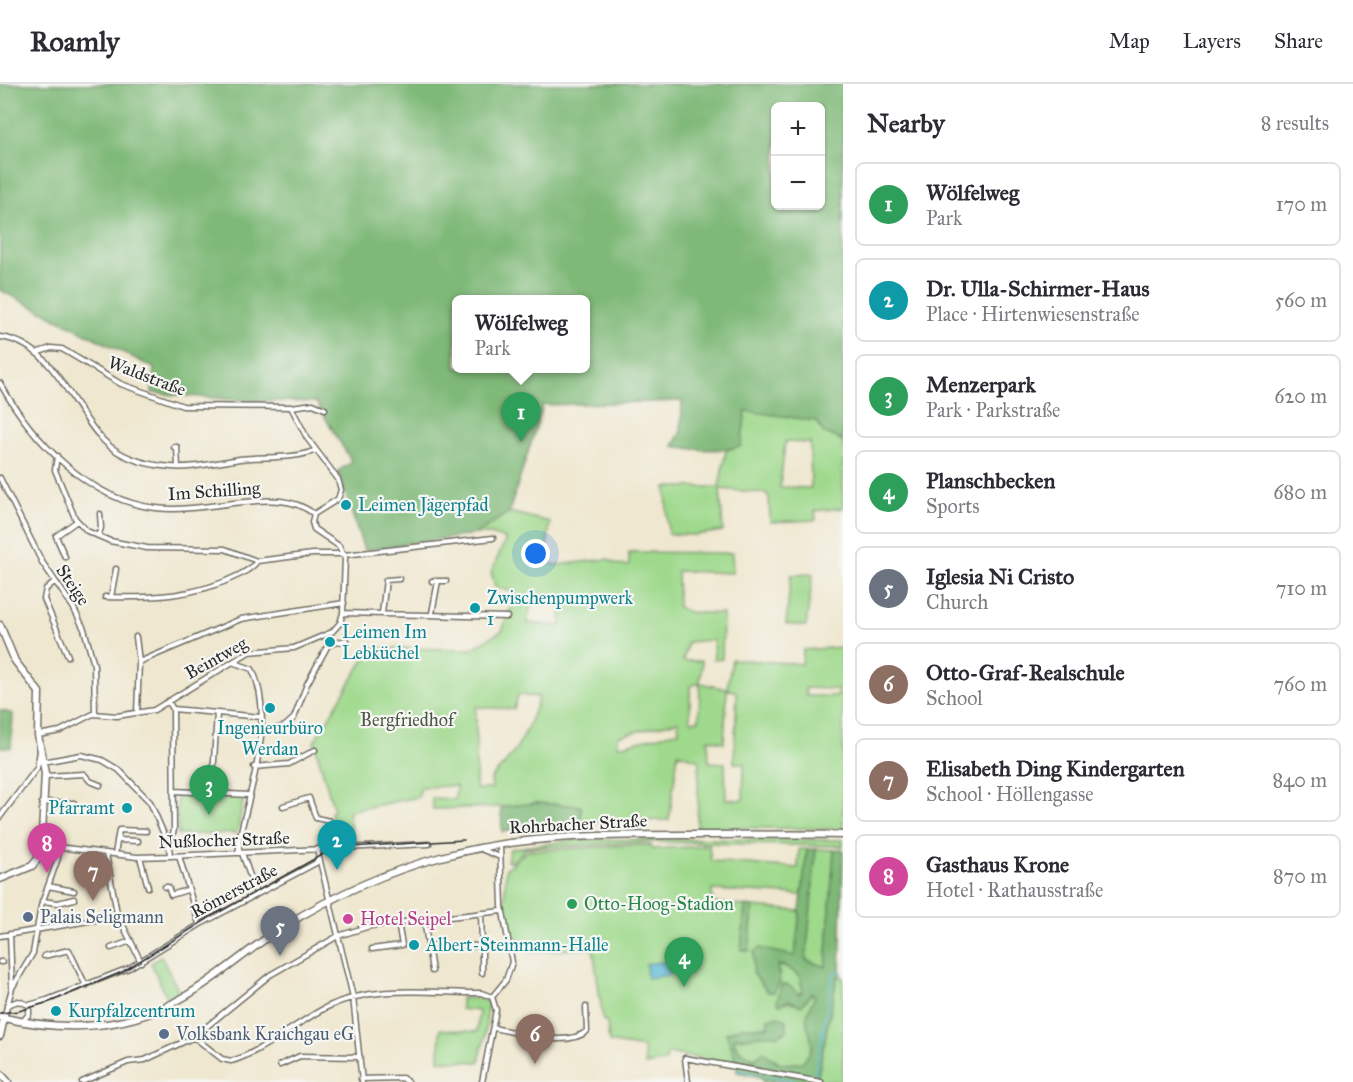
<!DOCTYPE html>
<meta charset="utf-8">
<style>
body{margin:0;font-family:"IM FELL Great Primer",serif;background:#f2f2f3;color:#2b2b33}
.controls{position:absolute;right:18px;top:18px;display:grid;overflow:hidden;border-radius:9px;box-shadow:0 2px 4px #0004}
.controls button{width:54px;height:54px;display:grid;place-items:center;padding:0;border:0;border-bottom:2px solid #e1e1e2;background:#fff;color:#2b2b33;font:30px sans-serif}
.you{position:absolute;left:536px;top:470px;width:21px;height:21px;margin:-15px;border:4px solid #fff;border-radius:50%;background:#1a73e8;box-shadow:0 0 0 9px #1a73e833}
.badge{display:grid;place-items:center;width:39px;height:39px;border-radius:50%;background:#ea580c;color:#fff;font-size:20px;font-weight:700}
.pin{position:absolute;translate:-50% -50px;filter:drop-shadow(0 2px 3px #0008)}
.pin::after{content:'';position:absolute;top:32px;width:21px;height:18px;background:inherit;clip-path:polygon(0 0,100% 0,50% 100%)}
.popup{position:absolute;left:452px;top:211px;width:138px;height:78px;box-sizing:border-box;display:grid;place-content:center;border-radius:9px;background:#fff;filter:drop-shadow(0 2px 4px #0005);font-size:20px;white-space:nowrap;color:#7c7c81}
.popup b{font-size:22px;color:#2b2b33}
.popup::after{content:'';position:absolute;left:50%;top:100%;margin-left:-12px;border:12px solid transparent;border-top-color:#fff}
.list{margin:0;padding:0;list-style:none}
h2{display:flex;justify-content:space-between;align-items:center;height:78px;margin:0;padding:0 24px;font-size:26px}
h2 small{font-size:20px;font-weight:400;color:#7c7c81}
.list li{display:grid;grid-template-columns:39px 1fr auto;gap:18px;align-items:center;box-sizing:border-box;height:84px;margin:0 12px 12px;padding:0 12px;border:2px solid #e1e1e2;border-radius:9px}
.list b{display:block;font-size:22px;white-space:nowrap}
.list p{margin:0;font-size:20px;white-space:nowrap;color:#7c7c81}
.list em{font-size:20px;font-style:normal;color:#7c7c81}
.map{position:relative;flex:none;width:843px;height:998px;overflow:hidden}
header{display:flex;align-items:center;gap:36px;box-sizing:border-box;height:84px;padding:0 30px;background:#fff;border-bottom:2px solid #e1e1e2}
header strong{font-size:28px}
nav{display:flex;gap:33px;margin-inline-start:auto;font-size:21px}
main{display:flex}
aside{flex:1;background:#fff}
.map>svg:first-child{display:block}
</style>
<header>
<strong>Roamly</strong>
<nav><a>Map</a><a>Layers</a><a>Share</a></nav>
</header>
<main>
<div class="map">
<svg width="843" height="998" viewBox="0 0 843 998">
<rect width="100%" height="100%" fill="#f6f6f2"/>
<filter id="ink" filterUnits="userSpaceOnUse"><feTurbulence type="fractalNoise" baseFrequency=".0167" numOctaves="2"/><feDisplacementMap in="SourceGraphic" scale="12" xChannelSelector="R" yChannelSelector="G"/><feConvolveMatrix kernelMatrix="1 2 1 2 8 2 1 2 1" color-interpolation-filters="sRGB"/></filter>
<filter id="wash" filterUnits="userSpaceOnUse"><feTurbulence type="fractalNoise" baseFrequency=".008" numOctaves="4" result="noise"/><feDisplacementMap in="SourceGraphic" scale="24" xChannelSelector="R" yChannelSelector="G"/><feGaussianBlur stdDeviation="1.35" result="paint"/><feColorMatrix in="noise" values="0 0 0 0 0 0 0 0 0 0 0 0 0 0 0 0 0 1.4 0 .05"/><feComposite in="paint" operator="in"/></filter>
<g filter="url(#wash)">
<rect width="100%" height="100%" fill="#efe7cf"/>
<path fill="#9fd98c" stroke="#65825c" stroke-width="1.5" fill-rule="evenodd" d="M746,326L817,337L823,348L843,357V424L815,427L816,436L770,438L769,413L766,409L720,405L723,447L695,451L668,450L666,403H719L726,366L741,362ZM785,358L810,359L811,404L780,403Z
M509,428L550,438L545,478L556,481L608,475L616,480L629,482V468L732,469L733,489L677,487L678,523L688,528L723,530L722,575H714L713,556L688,558L683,577H702L700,599L727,605L732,575L802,580L803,566L843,563V745L697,743L699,676L678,669L669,736L581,738V722L536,719L501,723L433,725L432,714L455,715L456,702L421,703L418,713L348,727L353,758L336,759L331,728L334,726L314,658L371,564L471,565L502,547L516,509L495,503L491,488L506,455L490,450H476ZM532,518L561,521V542L527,539ZM700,599L699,636L690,637V602ZM805,604L837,605L838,612H806ZM727,605L737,608L734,679H744L743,716L726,715L725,679L709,678L708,655L724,658ZM518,611L539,613C527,648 519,668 491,694L492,705H476V623L514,625ZM678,637L679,647L618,662V652Z
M813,490L806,542L786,540L791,491Z
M177,709L244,713L237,749L178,751Z
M698,755L843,756V762L653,758L526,764L512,778L507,777L510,765L573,756Z
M638,761H651L652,765L709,762L711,777L798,784L799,765H807L802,811L712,806L713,819L745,822L742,866L749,867L753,823L800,827L795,872L753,889L768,908H774L780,891L776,882C791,882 804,892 803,907L799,910L795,907L786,917L792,919L812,909L815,913C798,943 826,957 801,979L780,980L776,975C758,975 744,975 734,958L735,953L742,955L767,949L769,939L764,945L754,943L727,949L738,981L668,969L665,978L645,981L643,964L609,958L607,938L603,936L593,864L528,868L517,853L511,852L504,823L506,784C515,780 519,772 527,767Z
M816,765L834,766L826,883L806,876Z
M161,872L179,908L167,914L151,879Z
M840,892L843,893V998L817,996L837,893Z
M461,914L482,915L488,919L485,952L479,978L439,976L440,945L477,948L479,927L461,925Z"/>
<path fill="#7fb978" stroke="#557252" stroke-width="1.5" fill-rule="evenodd" d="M0,0H843V357L823,348L817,337L746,327L741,362C719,368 694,366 673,362L681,347L682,317L543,321L509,428L476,450L364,466L338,387L352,378L316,318L239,316L152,309L154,284L0,206ZM776,22H820V122H776ZM456,216H586V284H456Z
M0,626L13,630L11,664L0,663Z
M536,719L581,722V738L502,748L501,723Z
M807,765H816L806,876L826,883L834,766L843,765L840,892L837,894L817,995L822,998L773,996V998H763L762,993L737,988L738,981L726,949L742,943H768V935L779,932L786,937L787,947L777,952C762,947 750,957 735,953L734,958L739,967L754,975L763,968L780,980L801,979C817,965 812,958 807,941C805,931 810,922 815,913L812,909L801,922L789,916L780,921L777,919L781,901H788L799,910L803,907L799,891L785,882L777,881L780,898L774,908H768L753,889L754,868L759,864L795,872Z
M745,822L753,823L749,867L741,866Z"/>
<path fill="#59b9d7" stroke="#427281" stroke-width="1.5" d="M668,877L670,891L647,894L646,880Z"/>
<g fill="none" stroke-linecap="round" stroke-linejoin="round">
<path stroke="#59b9d7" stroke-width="1.5" d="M735,986L800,998
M814,996L833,891L835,887L843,888"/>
</g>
</g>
<g filter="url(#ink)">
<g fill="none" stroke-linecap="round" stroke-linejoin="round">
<defs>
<path id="street" d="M0,253C55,260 70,323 104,357C121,374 147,381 171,383C192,385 213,379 234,376C260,371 291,377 316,366
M36,269L51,264L62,265L121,300L183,322L291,323L313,320L325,325
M0,299C31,355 89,417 156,424C182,427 209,422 234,419C261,417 290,411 314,430
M174,363H177L178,383
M57,372L55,386L75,434L87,447L110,457L147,464L225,465L257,477L313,470H344
M0,394L42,478L73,523L84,545L94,581L95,630
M98,452L101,444L100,430
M344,471L493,454
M65,473L56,452L77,437
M432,497H446
M54,498L46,505L44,515L68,572
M105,513C152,514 196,513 239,491C246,487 253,484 257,477
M111,513L116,485
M343,529L507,533
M382,529L386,496L399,495
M432,529L438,497
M136,553L139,578L241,535L344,519
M232,578L252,585C276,634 250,706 239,756V769
M168,617L173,625L261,633
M137,629L139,578
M261,649L285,642L294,634L307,600L328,561L346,556
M38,651L60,647L93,630L117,632L154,626L249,568L294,564L332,548L340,539L343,529L345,474L339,462L314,445L312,438L314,430L338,415L341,406L338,395L307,354L291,323
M43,678L81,671L102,676L119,686L150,718L169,762
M254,683L289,680L315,666
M46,692L84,690L90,697L100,701
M175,707L248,711
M212,709L217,629
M42,718L74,719
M283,722L309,714L316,734L330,737L334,764
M0,733L37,684L40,667
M117,756L138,757
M317,765L353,913L362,998
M43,766L66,764L137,773L170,772L429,760
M483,766L500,773
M242,769L256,809
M106,770L117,829L141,878
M115,770L119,746L146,747
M170,772L169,762L174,746L173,625
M179,772L199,840
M140,773L148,803
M48,802L74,807
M165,803H168L171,811L187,806
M42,817L58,819L74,815
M424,835L428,861L482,862L481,829
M10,850L12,904
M0,852L118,832
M428,861L432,887
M111,864L131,857
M372,865L402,861L398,839
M44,872L69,866L86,902
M0,878H2
M482,889V862
M492,913L506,896L512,878L502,822L500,761
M7,921L18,917L29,921L47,916L129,884L199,841L316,779L318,773
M4,934L12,904L33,869L41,822L58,774L57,765
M22,938L29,930V921
M493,944C518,948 566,965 587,947L586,923
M194,953L222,975L231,977C255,972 301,936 327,923C374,900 430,909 481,909L492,913
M280,981L300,972L360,973
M361,995L402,994L408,998
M82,998L128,978L145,976L194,953L270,891L338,852L370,842L502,827
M482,998L496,926L492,913
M688,998L685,974L821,998"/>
<path id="secondary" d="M0,541L15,577L39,608L38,651L45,689L41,771L32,782L0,795
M0,933C63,948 127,947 184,913C219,893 250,864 284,842C333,812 385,788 441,773C521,751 602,751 684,751C737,751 790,750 843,751
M0,952L4,934
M0,989L8,998"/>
</defs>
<use href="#street" stroke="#706d64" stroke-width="7"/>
<use href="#secondary" stroke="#706d64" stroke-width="9"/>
<use href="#street" stroke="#fff" stroke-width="4"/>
<use href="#secondary" stroke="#fff" stroke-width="6"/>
<path stroke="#2b2b2b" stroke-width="1.5" d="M47,919L122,888L209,834L334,764L464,756
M0,929L19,927L55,916"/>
</g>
</g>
<g fill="#0f9aa8" stroke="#f6f6f2" stroke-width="2">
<circle cx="346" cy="421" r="6"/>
<circle cx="475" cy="524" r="6"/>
<circle cx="330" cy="558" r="6"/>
<circle cx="270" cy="624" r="6"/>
<circle cx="127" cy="724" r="6"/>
<circle cx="414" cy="861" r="6"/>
<circle cx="56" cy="927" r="6"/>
</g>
<circle fill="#2e9e5b" stroke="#f6f6f2" stroke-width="2" cx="572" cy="820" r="6"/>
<g fill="#5c6f8a" stroke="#f6f6f2" stroke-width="2">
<circle cx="28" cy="833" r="6"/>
<circle cx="164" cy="950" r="6"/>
</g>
<circle fill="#d1479c" stroke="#f6f6f2" stroke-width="2" cx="348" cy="835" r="6"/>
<g text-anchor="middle" stroke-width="4.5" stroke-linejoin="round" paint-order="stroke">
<g font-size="18" fill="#2b2b2b" stroke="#f6f6f2">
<text transform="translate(147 292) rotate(21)" y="6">Waldstraße</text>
<text transform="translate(214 407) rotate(-4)" y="6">Im Schilling</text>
<text transform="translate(73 501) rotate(56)" y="6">Steige</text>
<text transform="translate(216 574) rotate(-29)" y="6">Beintweg</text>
<text transform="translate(578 740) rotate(-3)" y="6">Rohrbacher Straße</text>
<text transform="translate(224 756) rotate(-2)" y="6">Nußlocher Straße</text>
<text transform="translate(234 807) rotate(-28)" y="6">Römerstraße</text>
</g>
<g font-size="18" fill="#0d838f" stroke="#f6f6f2" text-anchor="start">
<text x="358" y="427">Leimen Jägerpfad</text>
<text x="487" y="520">Zwischenpumpwerk<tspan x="487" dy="21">1</tspan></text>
<text x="342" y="554">Leimen Im<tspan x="342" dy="21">Lebküchel</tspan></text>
<text x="270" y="650" text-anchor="middle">Ingenieurbüro<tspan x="270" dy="21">Werdan</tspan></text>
<text x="115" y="730" text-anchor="end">Pfarramt</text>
<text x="426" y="867">Albert-Steinmann-Halle</text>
<text x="68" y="933">Kurpfalzcentrum</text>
</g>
<g font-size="18" fill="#485643" stroke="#f6f6f2">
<text x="407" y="642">Bergfriedhof</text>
</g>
<g font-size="18" fill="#27864d" stroke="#f6f6f2" text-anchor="start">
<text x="584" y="826">Otto-Hoog-Stadion</text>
</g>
<g font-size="18" fill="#4e5e75" stroke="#f6f6f2" text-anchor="start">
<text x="40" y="839">Palais Seligmann</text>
<text x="176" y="956">Volksbank Kraichgau eG</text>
</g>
<g font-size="18" fill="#b23c85" stroke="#f6f6f2" text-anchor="start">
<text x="360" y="841">Hotel Seipel</text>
</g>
</g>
</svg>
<div class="controls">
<button>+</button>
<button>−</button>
</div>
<div class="you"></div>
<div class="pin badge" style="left:521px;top:358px;background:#2e9e5b">1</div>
<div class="popup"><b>Wölfelweg</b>Park</div>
<div class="pin badge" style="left:337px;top:786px;background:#0f9aa8">2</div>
<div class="pin badge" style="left:209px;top:731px;background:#2e9e5b">3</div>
<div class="pin badge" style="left:684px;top:903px;background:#2e9e5b">4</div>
<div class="pin badge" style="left:280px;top:872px;background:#6b7280">5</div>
<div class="pin badge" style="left:535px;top:980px;background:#8d6e63">6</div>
<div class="pin badge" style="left:93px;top:817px;background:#8d6e63">7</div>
<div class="pin badge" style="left:47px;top:789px;background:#d1479c">8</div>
</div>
<aside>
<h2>Nearby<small>8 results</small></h2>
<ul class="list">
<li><span class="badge" style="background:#2e9e5b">1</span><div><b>Wölfelweg</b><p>Park</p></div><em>170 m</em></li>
<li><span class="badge" style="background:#0f9aa8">2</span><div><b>Dr. Ulla-Schirmer-Haus</b><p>Place · Hirtenwiesenstraße</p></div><em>560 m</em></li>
<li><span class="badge" style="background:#2e9e5b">3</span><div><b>Menzerpark</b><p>Park · Parkstraße</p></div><em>620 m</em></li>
<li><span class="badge" style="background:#2e9e5b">4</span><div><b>Planschbecken</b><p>Sports</p></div><em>680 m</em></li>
<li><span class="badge" style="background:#6b7280">5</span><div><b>Iglesia Ni Cristo</b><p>Church</p></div><em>710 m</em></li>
<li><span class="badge" style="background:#8d6e63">6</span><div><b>Otto-Graf-Realschule</b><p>School</p></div><em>760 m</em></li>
<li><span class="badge" style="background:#8d6e63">7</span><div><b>Elisabeth Ding Kindergarten</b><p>School · Höllengasse</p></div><em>840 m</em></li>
<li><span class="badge" style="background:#d1479c">8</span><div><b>Gasthaus Krone</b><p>Hotel · Rathausstraße</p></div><em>870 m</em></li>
</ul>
</aside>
</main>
